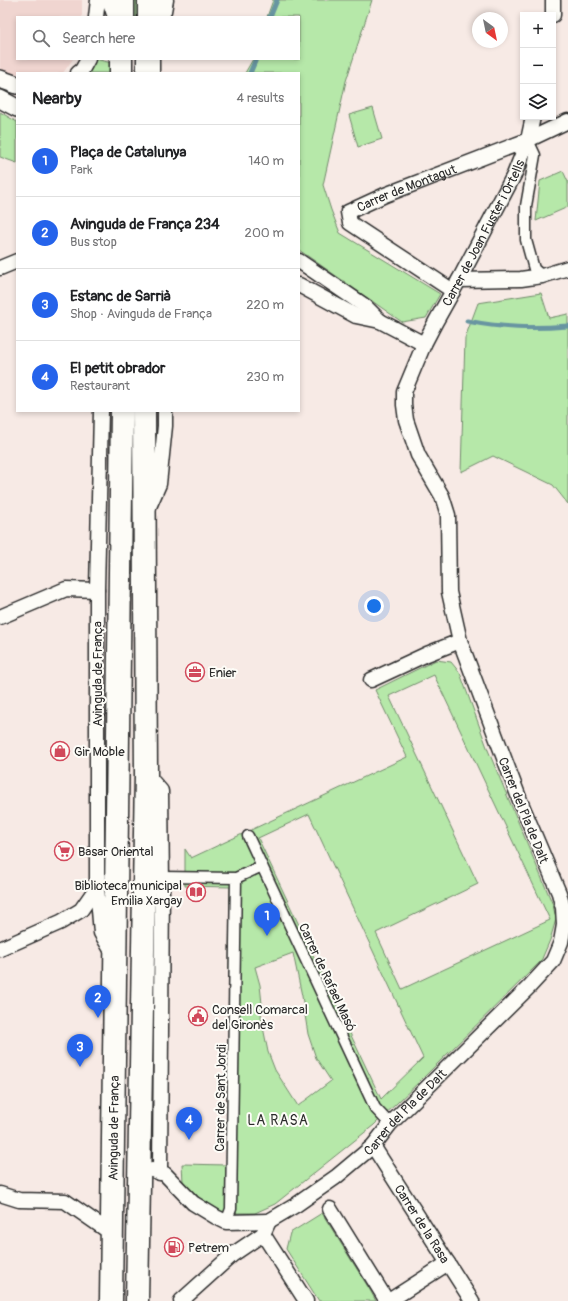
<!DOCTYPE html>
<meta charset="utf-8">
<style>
body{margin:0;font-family:Pangolin,sans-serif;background:#f2f2f2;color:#202124}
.controls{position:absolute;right:12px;top:12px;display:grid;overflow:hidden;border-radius:0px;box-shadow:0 2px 6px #0003}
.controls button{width:36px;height:36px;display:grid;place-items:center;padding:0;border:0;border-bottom:1px solid #e0e0e0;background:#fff;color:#202124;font:20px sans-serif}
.compass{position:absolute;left:472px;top:12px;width:36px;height:36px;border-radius:50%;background:#fff;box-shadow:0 2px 6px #0003;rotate:147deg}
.you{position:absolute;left:374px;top:606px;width:14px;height:14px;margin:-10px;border:3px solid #fff;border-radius:50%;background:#1a73e8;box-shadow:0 0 0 6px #1a73e833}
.badge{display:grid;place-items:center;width:26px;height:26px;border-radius:50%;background:#2563eb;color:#fff;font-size:13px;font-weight:700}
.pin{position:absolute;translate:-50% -33px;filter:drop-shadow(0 1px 2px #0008)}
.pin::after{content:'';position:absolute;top:21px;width:14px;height:12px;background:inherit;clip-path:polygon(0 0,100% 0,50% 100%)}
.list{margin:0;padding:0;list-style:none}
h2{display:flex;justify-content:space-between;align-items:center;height:52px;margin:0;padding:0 16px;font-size:17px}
h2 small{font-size:13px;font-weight:400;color:#757577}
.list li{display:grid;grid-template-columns:26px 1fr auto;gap:12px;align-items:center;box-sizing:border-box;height:72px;padding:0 16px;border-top:1px solid #e0e0e0}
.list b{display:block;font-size:15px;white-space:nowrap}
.list p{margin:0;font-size:13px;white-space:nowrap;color:#757577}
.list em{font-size:13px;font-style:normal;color:#757577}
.icon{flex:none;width:22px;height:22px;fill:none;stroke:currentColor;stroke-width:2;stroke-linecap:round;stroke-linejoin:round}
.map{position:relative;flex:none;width:568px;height:1301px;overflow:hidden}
.search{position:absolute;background:#fff;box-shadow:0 2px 6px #0003;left:16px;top:16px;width:284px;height:44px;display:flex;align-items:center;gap:10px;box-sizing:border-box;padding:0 14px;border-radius:0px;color:#757577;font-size:15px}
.panel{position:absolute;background:#fff;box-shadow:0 2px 6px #0003;left:16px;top:72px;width:284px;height:340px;border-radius:0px}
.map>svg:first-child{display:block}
</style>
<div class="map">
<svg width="568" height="1301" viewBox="0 0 568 1301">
<rect width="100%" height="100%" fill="#f7eae5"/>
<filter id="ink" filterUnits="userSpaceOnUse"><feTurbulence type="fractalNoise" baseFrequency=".025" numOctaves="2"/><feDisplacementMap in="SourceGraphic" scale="8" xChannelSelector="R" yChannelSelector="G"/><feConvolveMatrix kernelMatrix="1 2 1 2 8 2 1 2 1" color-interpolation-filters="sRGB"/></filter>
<g filter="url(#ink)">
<path fill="#f0d5d0" d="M0,0H82V17H17V59H73L63,73H17V74L0,71Z"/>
<path fill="#b6e8a9" stroke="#708a6a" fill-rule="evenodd" d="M132,0H141L140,17H131Z
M273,0H372L346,81L323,185L331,210L340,233L440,294L426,318L402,322L299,250V73H245L253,59H299V17H267Z
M95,59L112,63L113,73H87Z
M373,108L382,139L358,147L349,115Z
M0,112L17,122V163L0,157Z
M563,171L568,182V207L536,221L540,181Z
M541,293L549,318L568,314V504L553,485L493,456L461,472L465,338L478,303Z
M436,660L451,662L460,673L488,750L553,905L556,919L550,940L541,961L420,1081L374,1125L275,1204L255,1213H224L207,1205L183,1182L182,1164L227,1165L230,887L185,886V849L191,858L407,757L375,690ZM434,675L550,920L402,989L376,933L478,884L389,696ZM309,814L423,1058L381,1099L258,838ZM293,953L302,996L308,1034L316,1058L331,1081L298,1106L275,1070L268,1052L261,1017L262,1004L260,985L255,967Z
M322,1213L370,1290L376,1301H319L286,1249L290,1233Z"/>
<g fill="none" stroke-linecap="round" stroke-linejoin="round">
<path stroke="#6795a1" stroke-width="5" d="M270,17L277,0
M250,73L256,59
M467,321C503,328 532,329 568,326"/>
<defs>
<path id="pedestrian" d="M528,140L535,155L526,206V240L534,269L542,276
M248,836L375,1108L390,1124
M162,877L236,878L262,866
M226,1222L231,1209L236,878"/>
<g id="minor">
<path d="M109,0L115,17"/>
<path d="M553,15V0"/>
<path d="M96,17L98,0"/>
<path d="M161,17L164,11L166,0"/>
<path d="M78,73L82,70L88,59"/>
<path d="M299,261L365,306L380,321"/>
<path d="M0,268L17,261"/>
<path d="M459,280L521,279L542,276L568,268"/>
<path d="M299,285L356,316L380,321L424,344"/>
<path id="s1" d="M453,291L350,223L348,212L385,195L528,140L568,121"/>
<path d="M101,411L97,590V887L101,933L114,955"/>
<path d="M148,509L159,484L165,426V411"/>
<path d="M0,617L66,589L97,590"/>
<path d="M371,680L427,654L460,641"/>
<path d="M146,774L161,791L162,886L160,1173"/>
<path d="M0,949L61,922L81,910L97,887"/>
<path id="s2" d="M373,1146L472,1301"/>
<path d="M152,1170L165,1174L193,1203L216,1217L226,1222L269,1221"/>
<path d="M0,1194L19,1200L65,1201L111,1233"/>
<path d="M330,1209L387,1301"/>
<path id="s3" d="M269,1221L296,1205L336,1177L373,1146L390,1124L529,987L553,961L561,942L564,925L563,908L559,893L521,803L460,641L449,592L448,515L442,496L418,455L406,420L404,405V392L424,344L436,321L459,280L514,175L528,140L533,117"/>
<path d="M263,1234L306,1301"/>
<path d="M181,1301L232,1255L263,1234L269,1221"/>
<path d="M389,1301L448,1263"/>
</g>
<path id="tertiary" d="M0,79L17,85
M0,99L17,108"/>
<g id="primary">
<path d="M123,17V0"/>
<path d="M149,17V0"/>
<path d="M148,59V73"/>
<path d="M121,73V59"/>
<path id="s4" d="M111,1301L122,411"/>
<path d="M137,1301L146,774L144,411"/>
</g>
</defs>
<use href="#pedestrian" stroke="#2b2b2b" stroke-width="13"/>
<use href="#minor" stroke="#2b2b2b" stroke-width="17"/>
<use href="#tertiary" stroke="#2b2b2b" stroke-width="20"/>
<use href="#primary" stroke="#2b2b2b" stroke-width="25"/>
<use href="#pedestrian" stroke="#fdfcf7" stroke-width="10"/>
<use href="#minor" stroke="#fdfcf7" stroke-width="14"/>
<use href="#tertiary" stroke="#fdfcf7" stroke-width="17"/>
<use href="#primary" stroke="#fdfcf7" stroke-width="22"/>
</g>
</g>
<defs>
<symbol id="office-ring" viewBox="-11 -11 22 22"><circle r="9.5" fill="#fdfcf7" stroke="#d1495b" stroke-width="1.5"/><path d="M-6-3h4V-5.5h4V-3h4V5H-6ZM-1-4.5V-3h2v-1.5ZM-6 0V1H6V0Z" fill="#d1495b"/></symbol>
<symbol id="shop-ring" viewBox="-11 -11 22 22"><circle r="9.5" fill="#fdfcf7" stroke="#d1495b" stroke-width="1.5"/><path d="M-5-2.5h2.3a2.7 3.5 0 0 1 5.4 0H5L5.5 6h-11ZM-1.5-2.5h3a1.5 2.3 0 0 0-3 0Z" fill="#d1495b"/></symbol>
<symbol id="supermarket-ring" viewBox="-11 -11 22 22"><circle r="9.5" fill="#fdfcf7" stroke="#d1495b" stroke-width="1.5"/><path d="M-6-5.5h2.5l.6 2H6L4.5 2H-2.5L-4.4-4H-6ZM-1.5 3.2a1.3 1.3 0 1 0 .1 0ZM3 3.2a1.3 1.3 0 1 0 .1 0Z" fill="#d1495b"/></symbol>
<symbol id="library-ring" viewBox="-11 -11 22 22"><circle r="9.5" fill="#fdfcf7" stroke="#d1495b" stroke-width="1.5"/><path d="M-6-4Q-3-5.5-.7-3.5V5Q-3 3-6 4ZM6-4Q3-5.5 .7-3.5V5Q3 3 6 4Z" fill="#d1495b"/></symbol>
<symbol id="civic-ring" viewBox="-11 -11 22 22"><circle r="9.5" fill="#fdfcf7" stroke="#d1495b" stroke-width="1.5"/><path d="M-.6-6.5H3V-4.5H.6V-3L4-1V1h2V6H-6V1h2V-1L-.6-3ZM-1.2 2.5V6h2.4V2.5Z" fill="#d1495b"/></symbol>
<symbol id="fuel-ring" viewBox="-11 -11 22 22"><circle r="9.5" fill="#fdfcf7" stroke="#d1495b" stroke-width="1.5"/><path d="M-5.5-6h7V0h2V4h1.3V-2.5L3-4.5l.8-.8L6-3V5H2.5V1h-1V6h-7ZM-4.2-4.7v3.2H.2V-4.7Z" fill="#d1495b"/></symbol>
</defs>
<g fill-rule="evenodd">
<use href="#office-ring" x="184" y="661" width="22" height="22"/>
<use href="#shop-ring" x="49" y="740" width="22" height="22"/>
<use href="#supermarket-ring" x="53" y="840" width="22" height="22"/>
<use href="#library-ring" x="185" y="881" width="22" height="22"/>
<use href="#civic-ring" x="187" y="1005" width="22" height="22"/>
<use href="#fuel-ring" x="163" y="1236" width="22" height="22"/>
</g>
<g text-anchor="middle" stroke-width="4" stroke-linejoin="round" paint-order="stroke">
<g font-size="13" fill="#2b2b2b" stroke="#fdfcf7">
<text dy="5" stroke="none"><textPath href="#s1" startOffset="198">Carrer de Montagut</textPath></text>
<text dy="5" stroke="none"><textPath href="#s3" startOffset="1166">Carrer de Joan Fuster i Ortells</textPath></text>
<text transform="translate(97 674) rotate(-90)" y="5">Avinguda de França</text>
<text transform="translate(524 810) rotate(68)" y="5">Carrer del Pla de Dalt</text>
<text transform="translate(328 977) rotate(65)" y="5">Carrer de Rafael Masó</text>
<text transform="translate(220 1098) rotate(-89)" y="5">Carrer de Sant Jordi</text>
<text dy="5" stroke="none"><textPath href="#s3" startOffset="175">Carrer del Pla de Dalt</textPath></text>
<text dy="5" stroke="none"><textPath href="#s4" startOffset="173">Avinguda de França</textPath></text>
<text dy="5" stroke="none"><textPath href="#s2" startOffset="92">Carrer de la Rasa</textPath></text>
</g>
<g font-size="13" fill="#2b2b2b" stroke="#fdfcf7" text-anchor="start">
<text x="209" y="677">Enier</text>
<text x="74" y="756">Gir Moble</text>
<text x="78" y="856">Basar Oriental</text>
<text x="182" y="890" text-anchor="end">Biblioteca municipal<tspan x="182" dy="15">Emilia Xargay</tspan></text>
<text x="212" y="1014">Consell Comarcal<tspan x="212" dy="15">del Gironès</tspan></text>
<text x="188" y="1252">Petrem</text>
</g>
<g font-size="14" letter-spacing="1" fill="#2b2b2b" stroke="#fdfcf7">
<text x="278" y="1125">LA RASA</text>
</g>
</g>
</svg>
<div class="controls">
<button>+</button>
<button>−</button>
<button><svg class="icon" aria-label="layers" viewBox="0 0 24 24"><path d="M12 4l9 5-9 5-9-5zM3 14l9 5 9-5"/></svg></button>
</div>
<svg class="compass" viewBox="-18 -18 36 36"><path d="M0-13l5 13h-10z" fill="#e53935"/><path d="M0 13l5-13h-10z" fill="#757577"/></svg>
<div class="you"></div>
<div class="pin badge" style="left:267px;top:936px">1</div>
<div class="pin badge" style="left:98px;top:1018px">2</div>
<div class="pin badge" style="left:80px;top:1067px">3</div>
<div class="pin badge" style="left:189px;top:1140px">4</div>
<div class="search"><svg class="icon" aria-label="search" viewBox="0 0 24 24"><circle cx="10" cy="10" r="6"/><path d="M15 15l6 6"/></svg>Search here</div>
<section class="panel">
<h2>Nearby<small>4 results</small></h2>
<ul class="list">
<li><span class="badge">1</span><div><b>Plaça de Catalunya</b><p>Park</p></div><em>140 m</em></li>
<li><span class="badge">2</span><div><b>Avinguda de França 234</b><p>Bus stop</p></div><em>200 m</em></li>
<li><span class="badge">3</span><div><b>Estanc de Sarrià</b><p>Shop · Avinguda de França</p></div><em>220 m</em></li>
<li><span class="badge">4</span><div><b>El petit obrador</b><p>Restaurant</p></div><em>230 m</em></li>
</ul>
</section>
</div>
